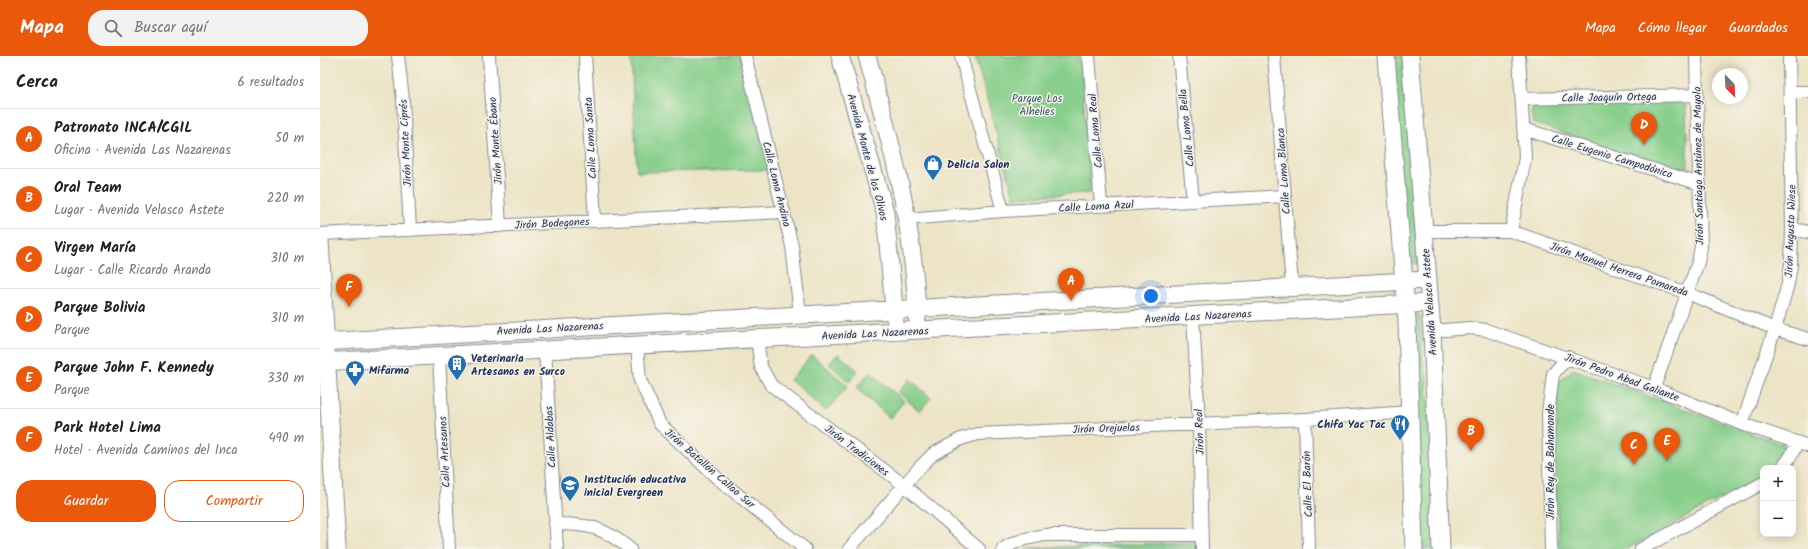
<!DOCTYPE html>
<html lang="es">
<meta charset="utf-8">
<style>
body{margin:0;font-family:Kalam,sans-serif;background:#f2f2f2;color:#202124}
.controls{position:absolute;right:12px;bottom:12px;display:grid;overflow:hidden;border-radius:8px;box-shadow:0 2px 10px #0003}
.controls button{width:36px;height:36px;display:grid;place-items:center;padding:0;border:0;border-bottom:1px solid #e0e0e0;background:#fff;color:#202124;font:20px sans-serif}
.compass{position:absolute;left:1392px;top:12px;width:36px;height:36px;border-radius:50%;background:#fff;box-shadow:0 2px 10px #0003;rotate:156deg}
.you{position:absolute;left:831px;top:240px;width:14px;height:14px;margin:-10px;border:3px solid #fff;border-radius:50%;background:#1a73e8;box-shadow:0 0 0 6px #1a73e833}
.badge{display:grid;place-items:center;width:26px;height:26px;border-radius:50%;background:#ea580c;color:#fff;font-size:13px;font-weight:700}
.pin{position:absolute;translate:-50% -33px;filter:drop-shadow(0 1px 2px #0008)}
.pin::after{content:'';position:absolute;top:21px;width:14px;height:12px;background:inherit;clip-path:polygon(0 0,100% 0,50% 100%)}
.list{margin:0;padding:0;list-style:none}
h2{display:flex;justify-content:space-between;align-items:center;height:52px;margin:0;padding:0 16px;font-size:17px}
h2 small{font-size:13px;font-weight:400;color:#757577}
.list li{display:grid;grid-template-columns:26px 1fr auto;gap:12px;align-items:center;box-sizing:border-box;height:60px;padding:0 16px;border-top:1px solid #e0e0e0}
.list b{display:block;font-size:15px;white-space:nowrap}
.list p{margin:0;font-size:13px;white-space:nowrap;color:#757577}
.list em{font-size:13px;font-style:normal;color:#757577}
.actions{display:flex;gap:8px;padding:12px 16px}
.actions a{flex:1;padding:9px 0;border:1px solid #ea580c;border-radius:16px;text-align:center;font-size:14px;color:#ea580c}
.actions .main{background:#ea580c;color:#fff}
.icon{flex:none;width:22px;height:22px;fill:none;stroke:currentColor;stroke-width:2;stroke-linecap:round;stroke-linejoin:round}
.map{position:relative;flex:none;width:1488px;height:493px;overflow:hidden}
header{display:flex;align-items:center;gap:24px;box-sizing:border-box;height:56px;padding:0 20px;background:#ea580c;color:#fff}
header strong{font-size:19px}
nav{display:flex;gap:22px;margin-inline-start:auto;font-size:14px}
.search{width:280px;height:36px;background:#f2f2f2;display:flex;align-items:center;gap:10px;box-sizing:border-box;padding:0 14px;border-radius:16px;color:#757577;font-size:15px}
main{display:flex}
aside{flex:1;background:#fff}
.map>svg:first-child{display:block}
</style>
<header>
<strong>Mapa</strong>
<div class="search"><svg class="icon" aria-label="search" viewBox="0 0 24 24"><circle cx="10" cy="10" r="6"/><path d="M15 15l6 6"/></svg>Buscar aquí</div>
<nav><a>Mapa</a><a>Cómo llegar</a><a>Guardados</a></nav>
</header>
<main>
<aside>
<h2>Cerca<small>6 resultados</small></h2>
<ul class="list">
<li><span class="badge">A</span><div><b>Patronato INCA/CGIL</b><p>Oficina · Avenida Las Nazarenas</p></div><em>50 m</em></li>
<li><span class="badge">B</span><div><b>Oral Team</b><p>Lugar · Avenida Velasco Astete</p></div><em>220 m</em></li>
<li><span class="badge">C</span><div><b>Virgen María</b><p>Lugar · Calle Ricardo Aranda</p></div><em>310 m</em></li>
<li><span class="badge">D</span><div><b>Parque Bolivia</b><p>Parque</p></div><em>310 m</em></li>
<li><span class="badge">E</span><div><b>Parque John F. Kennedy</b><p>Parque</p></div><em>330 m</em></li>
<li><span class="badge">F</span><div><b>Park Hotel Lima</b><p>Hotel · Avenida Caminos del Inca</p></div><em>490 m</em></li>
</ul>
<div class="actions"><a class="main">Guardar</a><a>Compartir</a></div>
</aside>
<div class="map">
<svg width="1488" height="493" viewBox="0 0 1488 493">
<rect width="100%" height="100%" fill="#f7f3e8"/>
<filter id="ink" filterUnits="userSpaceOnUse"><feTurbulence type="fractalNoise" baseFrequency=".025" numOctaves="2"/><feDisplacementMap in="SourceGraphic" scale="8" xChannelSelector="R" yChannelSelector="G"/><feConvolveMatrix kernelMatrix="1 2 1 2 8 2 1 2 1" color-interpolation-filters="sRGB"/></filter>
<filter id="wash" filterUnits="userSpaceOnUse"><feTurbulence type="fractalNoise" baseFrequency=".012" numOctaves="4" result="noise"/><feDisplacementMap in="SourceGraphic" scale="16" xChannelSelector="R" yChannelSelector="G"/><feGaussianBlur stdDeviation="0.9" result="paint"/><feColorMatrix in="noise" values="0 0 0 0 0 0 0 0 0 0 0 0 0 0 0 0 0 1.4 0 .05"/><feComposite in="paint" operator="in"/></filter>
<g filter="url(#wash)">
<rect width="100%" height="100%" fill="#ede4c6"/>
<path fill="#87cf8b" stroke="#517f74" d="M311,0H420L449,114L317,116Z
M655,0H760L771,137L694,141Z
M1072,0H1083L1098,208L1091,207L1087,203Z
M1359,44L1366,50L1368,112L1360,116L1213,67L1211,56L1214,47Z
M1099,258L1100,259L1103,307L1107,318L1115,493H1102L1094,259Z
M518,298L538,315L529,326L509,308Z
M492,299L528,330L506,355L470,324Z
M1253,313L1464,389L1460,403L1451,412H1443V420L1307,493H1239L1235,407L1238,327Z
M550,316L584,345L570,362L536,332Z
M590,323L611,342L600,355L578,336Z
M878,486L879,493H705L706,492Z"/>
</g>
<g filter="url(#ink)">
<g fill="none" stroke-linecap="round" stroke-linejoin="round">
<defs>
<path id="street" d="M78,0L83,44L90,174
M169,0L180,170
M265,0L275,165
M425,0L472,190L480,258
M641,0L683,155
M769,0L781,149
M859,0L873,145
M954,0L972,230
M1470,36H1488
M1202,43L1377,39
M1204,73L1380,128
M587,163L683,155L965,140
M1472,173L1488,176
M1104,175H1191L1367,237L1455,273L1488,283
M1191,175L1205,102L1199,0
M0,178L464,156
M873,260L879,368L882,493
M1112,275L1150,272L1166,274L1334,332L1422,368L1488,390
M437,283L441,311L451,329L584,429L659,493
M317,290L320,324L340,368L396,421L485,493
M225,294L237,493
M119,300L129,493
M1334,332L1378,206L1381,191L1376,0
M985,363L989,493
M1422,368L1455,273L1468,228L1471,209L1472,173L1469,0
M1462,412L1471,400L1477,387
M235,468C269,468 283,471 310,493
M529,493L599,412L613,398L641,383L658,378L985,363L1091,356
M683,493C696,484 710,482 725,479H881
M1231,493L1228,358L1233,318L1248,301
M1321,493L1443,427"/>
<path id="secondary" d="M520,0L565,156L575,263
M547,0C571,86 595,172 597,262
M1066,0L1087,265L1094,493
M1090,0L1112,275L1121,493
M0,184L17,493
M0,286L1107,224
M0,306L1109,247"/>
</defs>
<use href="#street" stroke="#848a92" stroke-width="14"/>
<use href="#secondary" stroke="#848a92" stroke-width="19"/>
<use href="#street" stroke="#fff" stroke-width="12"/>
<use href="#secondary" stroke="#fff" stroke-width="17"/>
</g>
</g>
<defs>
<symbol id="shop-pin" viewBox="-11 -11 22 30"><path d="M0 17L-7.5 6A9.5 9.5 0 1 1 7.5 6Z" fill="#1f6fb2" stroke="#f7f3e8"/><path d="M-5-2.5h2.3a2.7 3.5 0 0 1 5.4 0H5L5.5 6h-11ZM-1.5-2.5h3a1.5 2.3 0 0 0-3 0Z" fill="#fff"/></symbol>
<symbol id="building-pin" viewBox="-11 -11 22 30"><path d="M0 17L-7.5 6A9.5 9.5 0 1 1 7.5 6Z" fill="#1f6fb2" stroke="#f7f3e8"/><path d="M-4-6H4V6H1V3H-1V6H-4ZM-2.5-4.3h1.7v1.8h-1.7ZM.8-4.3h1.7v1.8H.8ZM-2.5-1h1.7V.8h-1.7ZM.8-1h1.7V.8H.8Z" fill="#fff"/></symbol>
<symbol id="pharmacy-pin" viewBox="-11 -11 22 30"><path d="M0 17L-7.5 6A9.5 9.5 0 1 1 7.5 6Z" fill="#1f6fb2" stroke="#f7f3e8"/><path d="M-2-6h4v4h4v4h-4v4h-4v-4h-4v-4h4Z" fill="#fff"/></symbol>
<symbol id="restaurant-pin" viewBox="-11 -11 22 30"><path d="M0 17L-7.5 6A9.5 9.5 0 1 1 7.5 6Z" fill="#1f6fb2" stroke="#f7f3e8"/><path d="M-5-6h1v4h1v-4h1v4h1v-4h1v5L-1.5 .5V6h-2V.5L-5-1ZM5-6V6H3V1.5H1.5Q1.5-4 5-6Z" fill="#fff"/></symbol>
<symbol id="school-pin" viewBox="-11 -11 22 30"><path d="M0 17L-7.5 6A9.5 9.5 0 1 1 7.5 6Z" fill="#1f6fb2" stroke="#f7f3e8"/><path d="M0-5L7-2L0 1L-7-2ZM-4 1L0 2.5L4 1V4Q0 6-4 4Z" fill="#fff"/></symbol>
</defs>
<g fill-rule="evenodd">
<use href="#shop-pin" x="602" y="97" width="22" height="30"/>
<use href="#building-pin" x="126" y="297" width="22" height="30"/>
<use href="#pharmacy-pin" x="24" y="303" width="22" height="30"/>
<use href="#restaurant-pin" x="1069" y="357" width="22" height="30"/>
<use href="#school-pin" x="239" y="418" width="22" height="30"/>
</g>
<g text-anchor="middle" stroke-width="3" stroke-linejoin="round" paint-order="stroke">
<g font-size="11" fill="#1b2f5e" stroke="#f7f3e8">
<text transform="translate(1289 41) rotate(-1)" y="4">Calle Joaquín Ortega</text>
<text transform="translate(866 72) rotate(-96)" y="4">Calle Loma Bella</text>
<text transform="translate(775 75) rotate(-95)" y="4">Calle Loma Real</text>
<text transform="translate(270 82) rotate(-93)" y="4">Calle Loma Santa</text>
<text transform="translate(175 85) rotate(-94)" y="4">Jirón Monte Ébano</text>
<text transform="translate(85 87) rotate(-93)" y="4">Jirón Monte Ciprés</text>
<text transform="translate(1292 100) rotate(17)" y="4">Calle Eugenio Campodónico</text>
<text transform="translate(548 101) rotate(75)" y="4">Avenida Monte de los Olivos</text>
<text transform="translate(1378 110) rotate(-91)" y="4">Jirón Santiago Antúnez de Mayolo</text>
<text transform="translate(963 115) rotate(-94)" y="4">Calle Loma Blanca</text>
<text transform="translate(457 128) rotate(76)" y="4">Calle Loma Andina</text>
<text transform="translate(776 150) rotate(-3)" y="4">Calle Loma Azul</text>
<text transform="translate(232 167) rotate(-3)" y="4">Jirón Bodegones</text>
<text transform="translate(1470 175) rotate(-88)" y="4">Jirón Augusto Wiese</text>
<text transform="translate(1299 213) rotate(19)" y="4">Jirón Manuel Herrera Pomareda</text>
<text transform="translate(1109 246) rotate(-94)" y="4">Avenida Velasco Astete</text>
<text transform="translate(878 260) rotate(-3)" y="4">Avenida Las Nazarenas</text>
<text transform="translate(230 272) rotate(-3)" y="4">Avenida Las Nazarenas</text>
<text transform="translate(555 277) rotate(-3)" y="4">Avenida Las Nazarenas</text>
<text transform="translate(1302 321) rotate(20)" y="4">Jirón Pedro Abad Galiante</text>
<text transform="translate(786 372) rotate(-2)" y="4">Jirón Orejuelas</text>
<text transform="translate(879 376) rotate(-92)" y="4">Jirón Real</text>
<text transform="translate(230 381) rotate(-93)" y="4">Calle Aldabas</text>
<text transform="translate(537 394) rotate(37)" y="4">Jirón Tradiciones</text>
<text transform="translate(124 396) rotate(-93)" y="4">Calle Artesanos</text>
<text transform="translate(1230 406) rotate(-90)" y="4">Jirón Rey de Bahamonde</text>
<text transform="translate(390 412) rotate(41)" y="4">Jirón Batallón Callao Sur</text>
<text transform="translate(987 428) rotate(-92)" y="4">Calle El Barón</text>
</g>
<g font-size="11" fill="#365769" stroke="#f7f3e8">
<text x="717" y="46">Parque Los<tspan x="717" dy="13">Alhelies</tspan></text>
</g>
<g font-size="11" font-weight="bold" fill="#1b2f5e" stroke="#f7f3e8" text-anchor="start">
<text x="627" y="112">Delicia Salon</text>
<text x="151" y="306">Veterinaria<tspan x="151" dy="13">Artesanos en Surco</tspan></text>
<text x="49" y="318">Mifarma</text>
<text x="1066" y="372" text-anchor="end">Chifa Yac Tac</text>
<text x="264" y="427">Institución educativa<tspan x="264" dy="13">inicial Evergreen</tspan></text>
</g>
</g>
</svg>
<div class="controls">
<button>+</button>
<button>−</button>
</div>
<svg class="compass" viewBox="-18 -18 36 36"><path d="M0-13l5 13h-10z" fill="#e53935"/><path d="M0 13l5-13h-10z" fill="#757577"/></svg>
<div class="you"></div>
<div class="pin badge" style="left:751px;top:245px">A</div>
<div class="pin badge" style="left:1151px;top:395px">B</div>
<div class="pin badge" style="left:1314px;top:409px">C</div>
<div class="pin badge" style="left:1324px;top:89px">D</div>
<div class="pin badge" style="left:1347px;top:405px">E</div>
<div class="pin badge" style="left:29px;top:251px">F</div>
</div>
</main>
